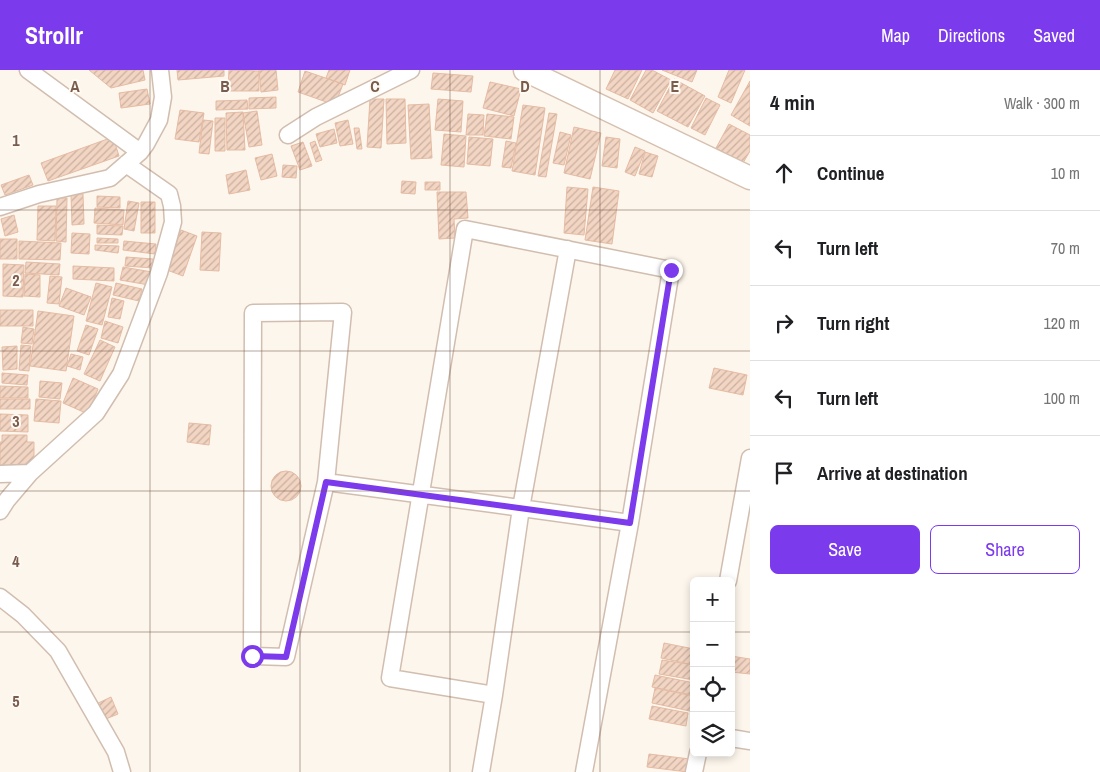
<!DOCTYPE html>
<meta charset="utf-8">
<style>
body{margin:0;font-family:"Archivo Narrow",sans-serif;background:#f6f6f6;color:#202124}
.controls{position:absolute;right:15px;bottom:15px;display:grid;overflow:hidden;border-radius:8px;box-shadow:0 2px 8px #0003}
.controls button{width:45px;height:45px;display:grid;place-items:center;padding:0;border:0;border-bottom:1px solid #e0e0e0;background:#fff;color:#202124;font:25px sans-serif}
.stop{position:absolute;width:15px;height:15px;margin:-11px;border:4px solid #7c3aed;border-radius:50%;background:#fff}
.stop.end{background:#7c3aed;border-color:#fff;box-shadow:0 1px 5px #0008}
.list{margin:0;padding:0;list-style:none}
h2{display:flex;justify-content:space-between;align-items:center;height:65px;margin:0;padding:0 20px;font-size:21px}
h2 small{font-size:16px;font-weight:400;color:#757577}
.list li{display:grid;grid-template-columns:32px 1fr auto;gap:15px;align-items:center;box-sizing:border-box;height:75px;padding:0 20px;border-top:1px solid #e0e0e0}
.list b{display:block;font-size:19px;white-space:nowrap}
.list em{font-size:16px;font-style:normal;color:#757577}
.actions{display:flex;gap:10px;padding:15px 20px}
.actions a{flex:1;padding:11px 0;border:1px solid #7c3aed;border-radius:8px;text-align:center;font-size:18px;color:#7c3aed}
.actions .main{background:#7c3aed;color:#fff}
.icon{flex:none;width:28px;height:28px;fill:none;stroke:currentColor;stroke-width:2;stroke-linecap:round;stroke-linejoin:round}
.map{position:relative;flex:none;width:750px;height:702px;overflow:hidden}
header{display:flex;align-items:center;gap:30px;box-sizing:border-box;height:70px;padding:0 25px;background:#7c3aed;color:#fff}
header strong{font-size:24px}
nav{display:flex;gap:28px;margin-inline-start:auto;font-size:18px}
main{display:flex}
aside{flex:1;background:#fff}
.map>svg:first-child{display:block}
</style>
<header>
<strong>Strollr</strong>
<nav><a>Map</a><a>Directions</a><a>Saved</a></nav>
</header>
<main>
<div class="map">
<svg width="750" height="702" viewBox="0 0 750 702">
<defs>
<pattern id="building-hatch" width="6" height="6" patternUnits="userSpaceOnUse" patternTransform="scale(1.25)"><rect width="6" height="6" fill="#f3d5c3"/><path d="M-1 1l2-2M0 6l6-6M5 7l2-2" fill="none" stroke="#cab0a1"/></pattern>
</defs>
<rect width="100%" height="100%" fill="#fdf6ec"/>
<path fill="url(#building-hatch)" stroke="#e6bba3" d="M89,0H143L145,10L111,18Z
M177,0H224V6L178,10Z
M229,0L259,1V21H228Z
M259,0H276L278,20L261,22Z
M329,0H350L345,15L326,8Z
M615,0H642L628,29L606,19Z
M646,0H652L671,10L653,43L630,30Z
M662,0H697L692,12Z
M729,0H745L731,33L718,27Z
M305,1L343,14L335,35L298,22Z
M433,3L473,6L471,22L431,19Z
M674,9L705,26L688,57L657,41Z
M750,11V56L731,45Z
M490,12L521,19L514,46L483,38Z
M147,19L150,34L121,38L119,23Z
M276,27V38L249,39V28Z
M706,28L720,35L705,65L691,58Z
M370,29H384L381,78L367,77Z
M386,29H405L406,73L387,74Z
M438,29L463,31L461,62L435,60Z
M247,30L248,39L216,40V31Z
M429,34L432,88L411,89L408,35Z
M523,35L545,38L535,105L512,101Z
M180,40L204,43L199,72L175,69Z
M257,41L262,75L249,77L243,43Z
M243,42L245,80H227L226,43Z
M549,43L557,44L546,107L538,106Z
M468,44L484,45L483,65H466Z
M487,44L514,47L511,69L484,66Z
M215,48H225V81H215Z
M203,50L213,51L209,84L199,83Z
M348,50L353,74L340,76L335,53Z
M729,54L750,65V81L743,93L716,78Z
M574,57L601,63L590,109L564,103Z
M354,58H359L362,79H357Z
M334,59L337,73L320,77L316,64Z
M560,62L571,65L564,95L553,93Z
M444,64L466,66L464,97L441,95Z
M113,67L119,86L48,111L41,93Z
M469,67L493,69L490,96L467,94Z
M606,67L620,69L617,98L602,96Z
M315,71L322,90L316,92L310,73Z
M506,71L516,73L511,98L502,97Z
M303,72L312,96L300,100L291,76Z
M635,77L645,81L635,106L625,102Z
M645,82L658,86L652,107L639,104Z
M272,84L277,106L261,110L255,88Z
M283,95L297,96L296,108L282,107Z
M246,100L250,120L229,124L226,105Z
M29,105L33,115L5,125L1,115Z
M402,111L416,112L415,124L401,123Z
M425,112H440V120H425Z
M567,117L588,119L584,165L564,163Z
M593,117L619,121L612,174L585,170Z
M437,122H466L468,148L454,149L455,168L439,169Z
M83,124L84,154L72,155L71,125Z
M97,126L120,127V138L97,137Z
M57,128H67L66,172L56,171Z
M128,131L139,133L134,161L124,159Z
M141,132H155V163H141Z
M38,136H56L55,171L37,170Z
M95,138L124,140L123,155L94,153Z
M14,145L18,162L5,166L1,149Z
M97,155L123,156L122,165L97,164Z
M181,160L197,166L183,206L167,200Z
M202,162L221,163L219,201L200,200Z
M72,163L90,164L89,184L71,183Z
M97,168L118,169V173H97Z
M0,169H17V189H0Z
M19,171L61,173L60,190L19,189Z
M124,171L156,174L155,184L123,180Z
M95,175L119,176L118,183L95,180Z
M126,187L153,189V198L125,196Z
M26,192L60,194L59,205L25,203Z
M3,194L24,195L23,227L3,226Z
M73,196L114,198V211L73,209Z
M123,197L152,202L149,215L120,210Z
M25,204L40,205V227L24,226Z
M50,206L62,207L59,234L47,233Z
M96,213L112,217L102,255L86,251Z
M116,213L142,219L139,231L113,225Z
M66,218L91,227L84,245L59,236Z
M112,228L124,231L120,249L108,247Z
M0,240H33V256H0Z
M38,241L74,246L66,301L30,296Z
M105,251L123,257L118,273L101,268Z
M86,255L98,259L89,285L77,281Z
M23,257L34,259L32,274L21,273Z
M100,270L115,277L100,311L84,304Z
M21,275L31,276L29,301L19,300Z
M17,276V299L3,300L2,277Z
M71,284L83,287L80,300L67,296Z
M714,298L747,305L743,325L709,318Z
M2,303L28,305L27,315L2,313Z
M73,308L98,319L88,344L63,333Z
M40,311L62,313L60,329L39,327Z
M0,316L28,317V328H0Z
M0,329H30V339H0Z
M36,329L61,331L59,353L34,351Z
M0,344L28,345V362L0,361Z
M189,353L211,355L209,375L187,372Z
M2,365H27V372H34V396H0V372H2Z
M271 416a15 15 0 1 1 30 0a15 15 0 1 1-30 0Z
M664,573L694,579V595L661,588Z
M731,586L750,589V604L731,602Z
M662,590L694,595V610L659,604Z
M655,605L694,613L692,625L652,617Z
M655,618L693,626L690,641L652,633Z
M111,627L118,644L101,651L94,635Z
M652,636L688,643L686,656L649,649Z
M649,684L690,689L688,702L647,697Z"/>
<g fill="none" stroke-linecap="round" stroke-linejoin="round">
<defs>
<path id="street" d="M28,0L140,82
M288,65L316,47L411,0
M0,137L39,124L110,108L140,82L146,74L159,50L163,27L160,0
M343,242L326,412L286,587L252,586L253,243Z
M0,404L30,403L96,343L121,304L159,203L173,152L172,136L169,124L126,94
M326,412C427,425 529,439 630,453L671,200L465,159L390,608L494,625L521,438L568,179
M0,441L7,430L30,403
M728,511L750,388
M0,527L23,545L58,581L116,682L122,702
M731,668L750,671
M481,702L494,625
M584,702L630,453
M694,702L698,683"/>
<path id="secondary" d="M525,0L750,108"/>
</defs>
<use href="#street" stroke="#d1beb0" stroke-width="19"/>
<use href="#secondary" stroke="#d6c0b0" stroke-width="25"/>
<use href="#street" stroke="#fff" stroke-width="16"/>
<use href="#secondary" stroke="#fff" stroke-width="22"/>
</g>
<g fill="none" stroke-linecap="round" stroke-linejoin="round">
<path stroke="#7c3aed" stroke-width="6" d="M252,586L286,587L326,412L630,453L671,200"/>
</g>
<path fill="none" stroke="#7a5c4d" stroke-width="1" stroke-opacity="0.55" d="M150,0V702M300,0V702M450,0V702M600,0V702M0,140H750M0,281H750M0,421H750M0,562H694M731,562H750"/>
<g font-size="16" text-anchor="middle" font-weight="bold" fill="#7a5c4d" stroke="#fffaf3" stroke-width="4" stroke-linejoin="round" paint-order="stroke">
<text x="75" y="22">A</text>
<text x="225" y="22">B</text>
<text x="375" y="22">C</text>
<text x="525" y="22">D</text>
<text x="675" y="22">E</text>
<text x="16" y="76">1</text>
<text x="16" y="216">2</text>
<text x="16" y="357">3</text>
<text x="16" y="497">4</text>
<text x="16" y="637">5</text>
</g>
</svg>
<div class="controls">
<button>+</button>
<button>−</button>
<button><svg class="icon" aria-label="locate" viewBox="0 0 24 24"><circle cx="12" cy="12" r="6"/><path d="M12 2v4M12 18v4M2 12h4M18 12h4"/></svg></button>
<button><svg class="icon" aria-label="layers" viewBox="0 0 24 24"><path d="M12 4l9 5-9 5-9-5zM3 14l9 5 9-5"/></svg></button>
</div>
<div class="stop" style="left:252px;top:586px"></div>
<div class="stop end" style="left:671px;top:200px"></div>
</div>
<aside>
<h2>4 min<small>Walk · 300 m</small></h2>
<ul class="list">
<li><svg class="icon" aria-label="ahead" viewBox="0 0 24 24"><path d="M12 20V5M6 11l6-6 6 6"/></svg><div><b>Continue</b></div><em>10 m</em></li>
<li><svg class="icon" aria-label="left" viewBox="0 0 24 24"><path d="M17 20v-9H6M10 6l-5 5 5 5"/></svg><div><b>Turn left</b></div><em>70 m</em></li>
<li><svg class="icon" aria-label="right" viewBox="0 0 24 24"><path d="M7 20v-9h11M14 6l5 5-5 5"/></svg><div><b>Turn right</b></div><em>120 m</em></li>
<li><svg class="icon" aria-label="left" viewBox="0 0 24 24"><path d="M17 20v-9H6M10 6l-5 5 5 5"/></svg><div><b>Turn left</b></div><em>100 m</em></li>
<li><svg class="icon" aria-label="arrive" viewBox="0 0 24 24"><path d="M6 21V4h12l-3 4 3 4H6"/></svg><div><b>Arrive at destination</b></div></li>
</ul>
<div class="actions"><a class="main">Save</a><a>Share</a></div>
</aside>
</main>
